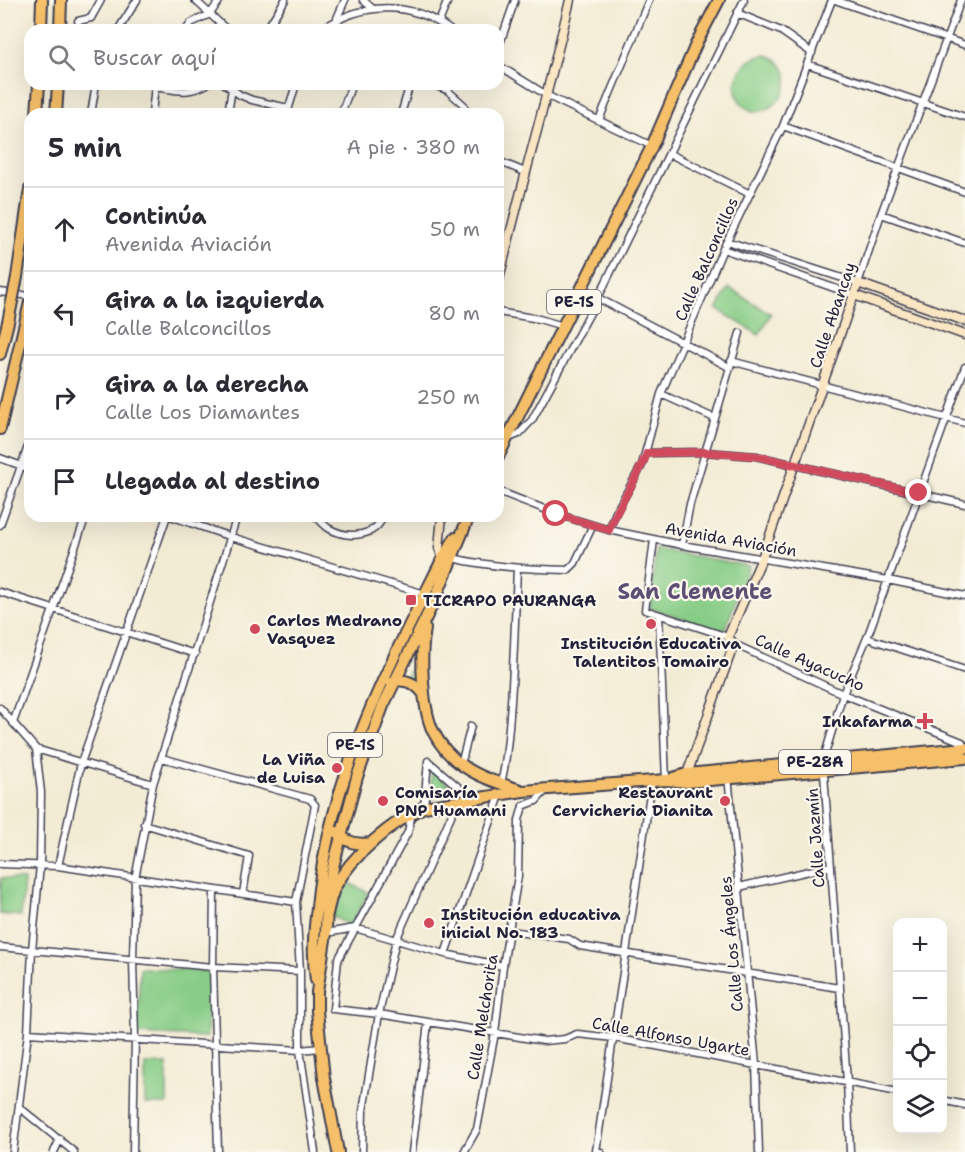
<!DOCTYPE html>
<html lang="es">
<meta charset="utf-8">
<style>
body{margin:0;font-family:"Shantell Sans",sans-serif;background:#f7f7f7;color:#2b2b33}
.controls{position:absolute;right:18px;bottom:18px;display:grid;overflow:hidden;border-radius:12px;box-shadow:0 6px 24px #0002}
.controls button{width:54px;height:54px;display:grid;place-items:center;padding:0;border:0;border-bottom:2px solid #e1e1e2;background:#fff;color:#2b2b33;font:30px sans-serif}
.stop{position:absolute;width:18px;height:18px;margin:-14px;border:4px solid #d1495b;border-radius:50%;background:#fff}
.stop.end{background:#d1495b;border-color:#fff;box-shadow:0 2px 6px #0008}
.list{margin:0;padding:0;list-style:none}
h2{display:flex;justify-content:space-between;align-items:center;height:78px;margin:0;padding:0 24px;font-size:26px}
h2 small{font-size:20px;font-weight:400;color:#7c7c81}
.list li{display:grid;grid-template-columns:39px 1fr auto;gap:18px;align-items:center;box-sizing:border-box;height:84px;padding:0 24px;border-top:2px solid #e1e1e2}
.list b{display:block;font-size:22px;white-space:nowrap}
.list p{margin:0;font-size:20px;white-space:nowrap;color:#7c7c81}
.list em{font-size:20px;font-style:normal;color:#7c7c81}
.icon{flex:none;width:33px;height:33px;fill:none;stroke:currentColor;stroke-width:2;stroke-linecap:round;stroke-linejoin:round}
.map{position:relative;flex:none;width:965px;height:1152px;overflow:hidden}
.search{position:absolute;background:#fff;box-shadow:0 6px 24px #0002;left:24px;top:24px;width:480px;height:66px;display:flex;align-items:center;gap:15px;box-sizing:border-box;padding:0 21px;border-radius:18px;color:#7c7c81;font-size:22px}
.panel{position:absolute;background:#fff;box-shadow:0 6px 24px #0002;left:24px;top:108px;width:480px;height:414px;border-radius:18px}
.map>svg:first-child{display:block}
</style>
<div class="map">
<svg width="965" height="1152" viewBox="0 0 965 1152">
<rect width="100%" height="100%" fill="#fbf7ec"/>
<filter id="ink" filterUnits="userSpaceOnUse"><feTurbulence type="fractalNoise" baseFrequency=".0167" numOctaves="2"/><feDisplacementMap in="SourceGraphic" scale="12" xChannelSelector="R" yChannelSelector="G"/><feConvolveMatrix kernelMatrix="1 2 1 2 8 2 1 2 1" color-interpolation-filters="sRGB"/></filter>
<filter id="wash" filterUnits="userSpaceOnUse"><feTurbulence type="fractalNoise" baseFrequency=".008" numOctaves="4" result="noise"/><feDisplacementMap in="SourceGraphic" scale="24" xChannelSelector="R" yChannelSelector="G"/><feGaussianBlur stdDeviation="1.35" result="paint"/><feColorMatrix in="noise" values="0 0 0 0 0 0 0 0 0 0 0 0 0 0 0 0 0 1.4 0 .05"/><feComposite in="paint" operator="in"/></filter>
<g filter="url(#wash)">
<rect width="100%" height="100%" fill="#f3ecd5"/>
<path fill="#88cd87" stroke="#557861" stroke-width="1.5" d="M766,55C801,66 788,108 756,112C722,102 734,58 766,55Z
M729,288L771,314L759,335L717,309Z
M656,549L749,566L724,632L650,608Z
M415,657L420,684L406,677Z
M432,770L456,791L430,799Z
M1,878L24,880L21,916L0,914Z
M349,883L369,893L350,926L332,916Z
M140,968L210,971L207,1037L137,1034Z
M145,1064H167V1104H145Z"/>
</g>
<g filter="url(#ink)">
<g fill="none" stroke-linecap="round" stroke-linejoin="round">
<defs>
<path id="street" d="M195,0L227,30
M363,0L372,8
M835,0L965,45
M737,13L781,31L812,53
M337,18L345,0
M78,21L91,18L101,0
M439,22L448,0
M118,30L137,0
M186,30L191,23L210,14L220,0
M266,30L285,0
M321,30C361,2 410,0 450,30
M498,49L515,0
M807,64L965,117
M498,65L548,96L652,146
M225,84L240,95L252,100L288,108
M431,84L447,90L464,105L465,114
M154,87C177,90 186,95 207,84
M91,114L96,84
M152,114L155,85
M228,114L232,88
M287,114L296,84
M341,114L352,84
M401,114L410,84
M599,120L649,0
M783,126L965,192
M670,154L750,194
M498,161L525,172
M881,214L965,243
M727,241L858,283L881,214L961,0
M723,249L854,295
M0,292L30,296
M598,298L729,367
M498,312L539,319L563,326
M731,361L965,423
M661,394L714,418
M509,438L519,434L532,420L598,298L744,0
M647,453L705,452L756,456L965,504
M0,458L30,469
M498,491L557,514L609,530L682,545L888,580L965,596
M170,516L231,537L425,594
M316,516C320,520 325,527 330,529C348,539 376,537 383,516
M0,525L30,441
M609,530L616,512L642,465L661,394L723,249L783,126L832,0
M654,540L645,610L728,637
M682,545L690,504L740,333
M452,558C491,567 529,569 568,570L575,563L593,525
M0,592L195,654
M659,615L666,780
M867,638L965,670
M734,644L843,694L962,742
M0,708L36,749L41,792L40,865L32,950L28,1033L13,1152
M13,723L86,516
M36,749L153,784
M162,758L310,799L315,805L296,902L300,971V1050L315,1152
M461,764L471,726
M728,776L756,1064L759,1152
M501,783C507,761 508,738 510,715C514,666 515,617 517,568
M424,807L428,761L471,798
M412,813L408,832L338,960L333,1009L379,1014L544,1041L565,1039L577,1034L614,1038L898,1092
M144,824L249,856L243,894
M0,864L58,866L296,902
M58,866L81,763L167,516
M739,887L831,866
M214,890L213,967L218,1152
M510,931L569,939L580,946L839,988
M326,933L355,928L445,954L503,966
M0,947L213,967L300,971
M445,954L500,795
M28,1033L300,1050L320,1048
M942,1100L965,1105
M19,1107L74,1152
M54,1152L60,1139
M133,1152L135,1038L133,960L135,879L153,784L237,516
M362,1152L363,1111L379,1014L396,940L458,800
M412,1152L428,1023
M464,1152L477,1129L495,1033L503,966L518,876L519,820L523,806L536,801L547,789
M601,1152L596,1151L652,781
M850,1152L847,1081L823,761L843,694L867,638L965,367"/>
<path id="secondary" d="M498,284C520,188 548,95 570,0
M854,295L965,335
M442,516L439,548L443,558
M687,774L734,644L728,637L762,558L858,283L965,321"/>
<path id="highway" d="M41,30L42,0
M60,30L61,0
M37,114L39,84
M56,114L58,84
M17,277L30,189
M0,354L8,322
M0,429L30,302
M498,457L652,146L697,42L719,0
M425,629C420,655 422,705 432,729C439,744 451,758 465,767C481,778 502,784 520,790
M391,682C404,678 416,683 424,694
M673,778L687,774L965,748
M337,832C347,843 357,845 372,843
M327,914C329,905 331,895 335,887C352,855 392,822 424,807L523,791L666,780L687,782L965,758
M316,980C312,955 314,932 317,907C329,778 386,672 443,558L455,538
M338,1152L324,1078L317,1011V992L326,933L327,896L334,863L357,777L383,706L436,597L469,516"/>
</defs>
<use href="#street" stroke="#414052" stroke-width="9"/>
<use href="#secondary" stroke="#414052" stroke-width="11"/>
<use href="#highway" stroke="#414052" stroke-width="14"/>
<use href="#street" stroke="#fff" stroke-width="6"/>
<use href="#secondary" stroke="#fbe6c4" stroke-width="8"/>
<use href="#highway" stroke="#f6c06b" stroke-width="10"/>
<defs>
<path id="highway-bridge" d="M8,322L17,277"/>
</defs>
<use href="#highway-bridge" stroke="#414052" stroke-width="14" stroke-linecap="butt"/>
<use href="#highway-bridge" stroke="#f6c06b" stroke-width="10"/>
</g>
</g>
<g fill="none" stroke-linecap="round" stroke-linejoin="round" filter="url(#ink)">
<path stroke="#d1495b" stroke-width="8" d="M556,514L609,530C619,503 637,480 647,453L705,452L756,456L919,493"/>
</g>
<g fill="#d1495b" stroke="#fbf7ec" stroke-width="2">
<rect x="405" y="594" width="12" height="12" rx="3"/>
<circle cx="651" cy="624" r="6"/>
<circle cx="255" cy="629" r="6"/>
<path d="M922 712h6v6h6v6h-6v6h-6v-6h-6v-6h6z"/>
<circle cx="337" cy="768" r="6"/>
<circle cx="383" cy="801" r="6"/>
<circle cx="725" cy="801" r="6"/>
<circle cx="429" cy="923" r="6"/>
</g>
<g text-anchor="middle" stroke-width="4.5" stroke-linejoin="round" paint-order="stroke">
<g fill="#fbf7ec" stroke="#636270" stroke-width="1.5">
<rect x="547" y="290" width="54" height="24" rx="4.5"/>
<rect x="328" y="733" width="54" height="24" rx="4.5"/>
<rect x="779" y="750" width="72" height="24" rx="4.5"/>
</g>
<g font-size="15" font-weight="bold" fill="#22223b">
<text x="574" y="307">PE-1S</text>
<text x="355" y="750">PE-1S</text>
<text x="815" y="767">PE-28A</text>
</g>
<g font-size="16" fill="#22223b" stroke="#fbf7ec">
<text transform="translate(706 259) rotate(-66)" y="6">Calle Balconcillos</text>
<text transform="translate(832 315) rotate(-71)" y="6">Calle Abancay</text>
<text transform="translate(731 539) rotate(10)" y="6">Avenida Aviación</text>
<text transform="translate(810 662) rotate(24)" y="6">Calle Ayacucho</text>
<text transform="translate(815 838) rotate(-94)" y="6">Calle Jazmín</text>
<text transform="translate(731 944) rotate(-95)" y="6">Calle Los Ángeles</text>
<text transform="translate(482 1017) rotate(-81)" y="6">Calle Melchorita</text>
<text transform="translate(671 1036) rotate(10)" y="6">Calle Alfonso Ugarte</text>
</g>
<g font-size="16" font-weight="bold" fill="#22223b" stroke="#fbf7ec" text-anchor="start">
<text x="423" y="606">TICRAPO PAURANGA</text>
<text x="267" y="626">Carlos Medrano<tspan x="267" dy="18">Vasquez</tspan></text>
<text x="651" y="649" text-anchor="middle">Institución Educativa<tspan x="651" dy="18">Talentitos Tomairo</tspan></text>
<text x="913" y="727" text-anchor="end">Inkafarma</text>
<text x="325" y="765" text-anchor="end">La Viña<tspan x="325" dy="18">de Luisa</tspan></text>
<text x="395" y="798">Comisaría<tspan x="395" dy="18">PNP Huamani</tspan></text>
<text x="713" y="798" text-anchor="end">Restaurant<tspan x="713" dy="18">Cervicheria Dianita</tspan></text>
<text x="441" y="920">Institución educativa<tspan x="441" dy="18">inicial No. 183</tspan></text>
</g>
<g font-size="22" font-weight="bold" fill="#5d4f73" stroke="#fbf7ec">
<text x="695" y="599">San Clemente</text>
</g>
</g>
</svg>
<div class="controls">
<button>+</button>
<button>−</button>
<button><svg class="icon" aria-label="locate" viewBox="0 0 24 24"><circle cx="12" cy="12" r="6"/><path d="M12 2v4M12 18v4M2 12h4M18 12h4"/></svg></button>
<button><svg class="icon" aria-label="layers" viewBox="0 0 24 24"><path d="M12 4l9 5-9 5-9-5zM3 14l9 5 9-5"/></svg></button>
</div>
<div class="stop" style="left:556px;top:514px"></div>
<div class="stop end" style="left:919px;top:493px"></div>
<div class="search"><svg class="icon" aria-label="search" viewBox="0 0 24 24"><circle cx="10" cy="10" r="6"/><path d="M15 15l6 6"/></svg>Buscar aquí</div>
<section class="panel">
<h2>5 min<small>A pie · 380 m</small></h2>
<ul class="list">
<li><svg class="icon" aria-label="ahead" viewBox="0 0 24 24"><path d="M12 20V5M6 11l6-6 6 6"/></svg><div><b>Continúa</b><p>Avenida Aviación</p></div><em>50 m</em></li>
<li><svg class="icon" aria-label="left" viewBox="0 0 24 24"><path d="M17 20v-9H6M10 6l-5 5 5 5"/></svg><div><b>Gira a la izquierda</b><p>Calle Balconcillos</p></div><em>80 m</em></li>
<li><svg class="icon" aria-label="right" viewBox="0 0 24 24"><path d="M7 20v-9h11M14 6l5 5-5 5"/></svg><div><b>Gira a la derecha</b><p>Calle Los Diamantes</p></div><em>250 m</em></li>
<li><svg class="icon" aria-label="arrive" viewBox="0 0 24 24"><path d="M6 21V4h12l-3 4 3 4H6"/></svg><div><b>Llegada al destino</b></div></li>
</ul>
</section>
</div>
